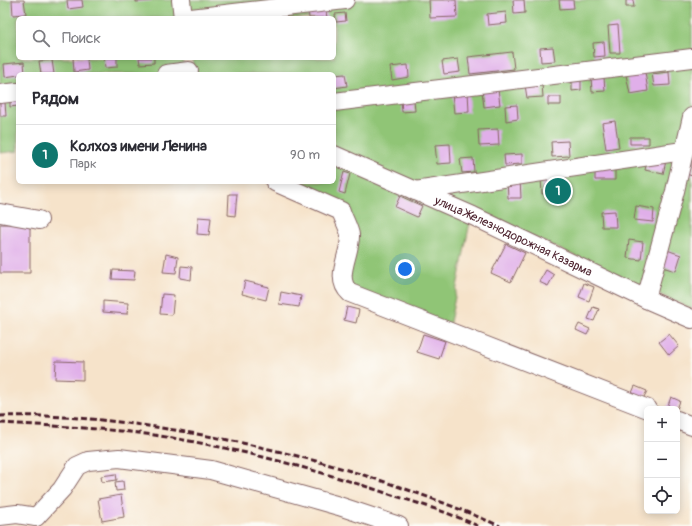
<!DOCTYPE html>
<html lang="ru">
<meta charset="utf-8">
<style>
body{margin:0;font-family:Pangolin,sans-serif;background:#f2f2f3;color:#2b2b33}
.controls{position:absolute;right:12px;bottom:12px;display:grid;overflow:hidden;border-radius:6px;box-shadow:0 2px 10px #0003}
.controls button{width:36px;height:36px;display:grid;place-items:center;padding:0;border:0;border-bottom:1px solid #e1e1e2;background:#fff;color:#2b2b33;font:20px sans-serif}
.you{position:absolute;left:405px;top:269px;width:14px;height:14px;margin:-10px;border:3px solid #fff;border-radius:50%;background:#1a73e8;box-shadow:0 0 0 6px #1a73e833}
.badge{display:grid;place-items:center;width:26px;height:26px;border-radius:50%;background:#0f766e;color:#fff;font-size:13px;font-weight:700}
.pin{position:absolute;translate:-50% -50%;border:2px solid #fff;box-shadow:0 1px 4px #0006}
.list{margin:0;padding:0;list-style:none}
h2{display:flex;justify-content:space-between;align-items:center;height:52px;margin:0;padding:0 16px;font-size:17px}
h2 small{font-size:13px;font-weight:400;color:#7c7c81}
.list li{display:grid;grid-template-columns:26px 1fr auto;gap:12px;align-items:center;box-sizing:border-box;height:60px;padding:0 16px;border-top:1px solid #e1e1e2}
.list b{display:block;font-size:15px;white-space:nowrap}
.list p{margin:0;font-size:13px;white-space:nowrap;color:#7c7c81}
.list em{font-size:13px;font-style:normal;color:#7c7c81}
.icon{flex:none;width:22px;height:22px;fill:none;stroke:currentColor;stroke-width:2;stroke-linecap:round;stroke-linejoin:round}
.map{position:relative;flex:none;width:692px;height:526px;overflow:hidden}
.search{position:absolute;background:#fff;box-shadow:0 2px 10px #0003;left:16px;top:16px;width:320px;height:44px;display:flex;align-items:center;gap:10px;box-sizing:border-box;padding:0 14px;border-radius:6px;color:#7c7c81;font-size:15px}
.panel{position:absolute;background:#fff;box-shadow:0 2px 10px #0003;left:16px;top:72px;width:320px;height:112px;border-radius:6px}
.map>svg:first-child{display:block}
</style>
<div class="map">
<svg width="692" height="526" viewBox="0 0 692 526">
<rect width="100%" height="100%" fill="#fdfcf7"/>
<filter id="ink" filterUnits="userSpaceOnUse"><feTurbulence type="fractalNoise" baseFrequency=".025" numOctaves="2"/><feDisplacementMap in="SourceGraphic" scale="8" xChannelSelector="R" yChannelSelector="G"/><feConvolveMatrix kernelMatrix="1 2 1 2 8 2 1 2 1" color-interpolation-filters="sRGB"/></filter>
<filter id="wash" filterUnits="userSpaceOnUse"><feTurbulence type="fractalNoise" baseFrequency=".012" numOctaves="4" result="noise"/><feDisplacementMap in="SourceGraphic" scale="16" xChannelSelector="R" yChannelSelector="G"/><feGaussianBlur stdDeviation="0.9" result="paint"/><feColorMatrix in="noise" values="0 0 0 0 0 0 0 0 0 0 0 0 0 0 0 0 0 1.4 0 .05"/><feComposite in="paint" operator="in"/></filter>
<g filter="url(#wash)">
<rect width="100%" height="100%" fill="#f6e3ca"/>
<path fill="#90c576" stroke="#6d7250" d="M0,0H178L180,18H18V58H183L185,74H18V151L0,153Z
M185,0H692V309L513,228L334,153V74H194L192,58H334V18H187Z
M334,161L470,222L449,327L349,289L345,209L278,182H334Z"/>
<g id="blocks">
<path fill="#e0afe9" d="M12,0H24L26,14L13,15Z
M67,0H82L83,7L68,9Z
M136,0H151V1L136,2Z
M429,0H456L457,17L430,18Z
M513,0H524L525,13L514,14Z
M559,0H573L574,8L560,9Z
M626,0H633L634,7H626Z
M326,11L327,18H309L308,12Z
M506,12L507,23L488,25L487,14Z
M345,13L346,21L336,22L335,14Z
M618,25L620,53H610L608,26Z
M604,42L605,56L594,57L593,43Z
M553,47L555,61L541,62L540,48Z
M512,52L514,69L470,74L468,57Z
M73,58H87L88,70L74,72Z
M104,58H117V67L105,68Z
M139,58H154V63L140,64Z
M458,59L460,72L444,74L442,61Z
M52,60L54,74H41L39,61Z
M24,62L25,74L5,77L4,64Z
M408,65L409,77L392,80L390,67Z
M645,72L648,91L630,94L626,75Z
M669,72L670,85L654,86L652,74Z
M345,74L347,86L334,88V75Z
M591,77H604L605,91L592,92Z
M572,80H581V90L572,91Z
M542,84L543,97L527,98L525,85Z
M498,89L500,105L484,107L482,91Z
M468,91L469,112L454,113L452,93Z
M548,97H561V105H548Z
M18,98V106L10,107V99Z
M414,99L415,111L402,112L401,100Z
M0,102H5L6,116H0Z
M517,105L518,119L506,121L505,106Z
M615,121L619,147L606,149L602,123Z
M498,129L499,145L479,146L478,130Z
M630,137H649V144H630Z
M568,141L569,156L552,157L551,142Z
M450,144L451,163L437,164L435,145Z
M522,154V164L505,165L504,155Z
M648,157L666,161L663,174L645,170Z
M689,157L692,158V176L684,173Z
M473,158L474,172L462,173L460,159Z
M595,166H615V180H595Z
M344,172L350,174L345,194L339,192Z
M563,176L565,192L542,194L541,178Z
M507,179H520L521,198H508Z
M229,194H237L235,216L228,215Z
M400,196L422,206L417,217L395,207Z
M636,206L654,209L653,222L634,220Z
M615,211L616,227H602L601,212Z
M198,217L211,218L209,235L197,234Z
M0,224H30V273H0Z
M629,240L643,242L641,260L627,258Z
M506,244L525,253L511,282L491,273Z
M667,250L681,255L676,271L662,267Z
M166,254L178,257L176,273L163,272Z
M181,266L192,267L191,280L180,278Z
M113,270L135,271L134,280L112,279Z
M546,270L554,275L548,286L539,282Z
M245,281L269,287L266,300L242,294Z
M584,283L594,287L589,301L579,297Z
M281,292L301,296L299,307L279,304Z
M162,294L174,295L172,315L160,314Z
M103,301L128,303L127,314L103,312Z
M347,307L359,310L356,323L344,320Z
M593,307L599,309L594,321L588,319Z
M579,324L590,329L587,335L576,330Z
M423,334L445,341L439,359L417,352Z
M669,334L679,346L669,355L659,342Z
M56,361L83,362V380L55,379Z
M635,386L647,391L643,399L631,395Z
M671,397L680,401L677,409L667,408Z
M116,474L117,480L102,482L101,476Z
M123,481L124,490L116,491L115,482Z
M121,495L124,517L102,521L98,499Z"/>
</g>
</g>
<g filter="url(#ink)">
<use href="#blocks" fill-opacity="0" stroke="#866463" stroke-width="1"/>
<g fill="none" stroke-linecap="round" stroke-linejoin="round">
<defs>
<g id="minor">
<path d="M181,0L183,18"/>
<path d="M191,18L345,0"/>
<path d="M166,74L189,71"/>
<path d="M0,94L18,92"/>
<path d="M334,102L692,58"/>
<path id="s1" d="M334,155L473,216L646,299L692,319"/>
<path d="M275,182L341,211C343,218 349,228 350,235C351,254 333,278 350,293L648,409"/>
<path d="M415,191L683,151"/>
<path d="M0,213L39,220"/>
<path d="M646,299L675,191L692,117"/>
<path d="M677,420L692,426"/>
<path d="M0,516L17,514L36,517"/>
<path d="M36,517L62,489L77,466L88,461L119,458L211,470L339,506L399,526"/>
</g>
</defs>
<use href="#minor" stroke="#866463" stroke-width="20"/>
<use href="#minor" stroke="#fff" stroke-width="18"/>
<path stroke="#4a1f2b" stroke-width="3" stroke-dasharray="6 3" stroke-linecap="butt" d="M0,416C60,414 121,421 180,431C292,450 396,481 500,526
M0,423C51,426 103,428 154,435C233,447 311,468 386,493C417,503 448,512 478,526"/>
</g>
</g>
<g text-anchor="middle" stroke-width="4" stroke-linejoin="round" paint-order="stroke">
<g font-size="12" fill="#4a1f2b" stroke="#fdfcf7">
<text dy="4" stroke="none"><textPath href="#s1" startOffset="197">улица Железнодорожная Казарма</textPath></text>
</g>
</g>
</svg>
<div class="controls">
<button>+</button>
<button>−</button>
<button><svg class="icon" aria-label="locate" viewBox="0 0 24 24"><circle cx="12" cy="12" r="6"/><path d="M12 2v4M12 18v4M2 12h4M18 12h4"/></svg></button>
</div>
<div class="you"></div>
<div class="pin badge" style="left:558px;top:191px">1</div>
<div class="search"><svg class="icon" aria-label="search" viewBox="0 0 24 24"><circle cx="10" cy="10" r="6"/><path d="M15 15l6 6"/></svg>Поиск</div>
<section class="panel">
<h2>Рядом<small></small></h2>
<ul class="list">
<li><span class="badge">1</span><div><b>Колхоз имени Ленина</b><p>Парк</p></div><em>90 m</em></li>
</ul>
</section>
</div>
